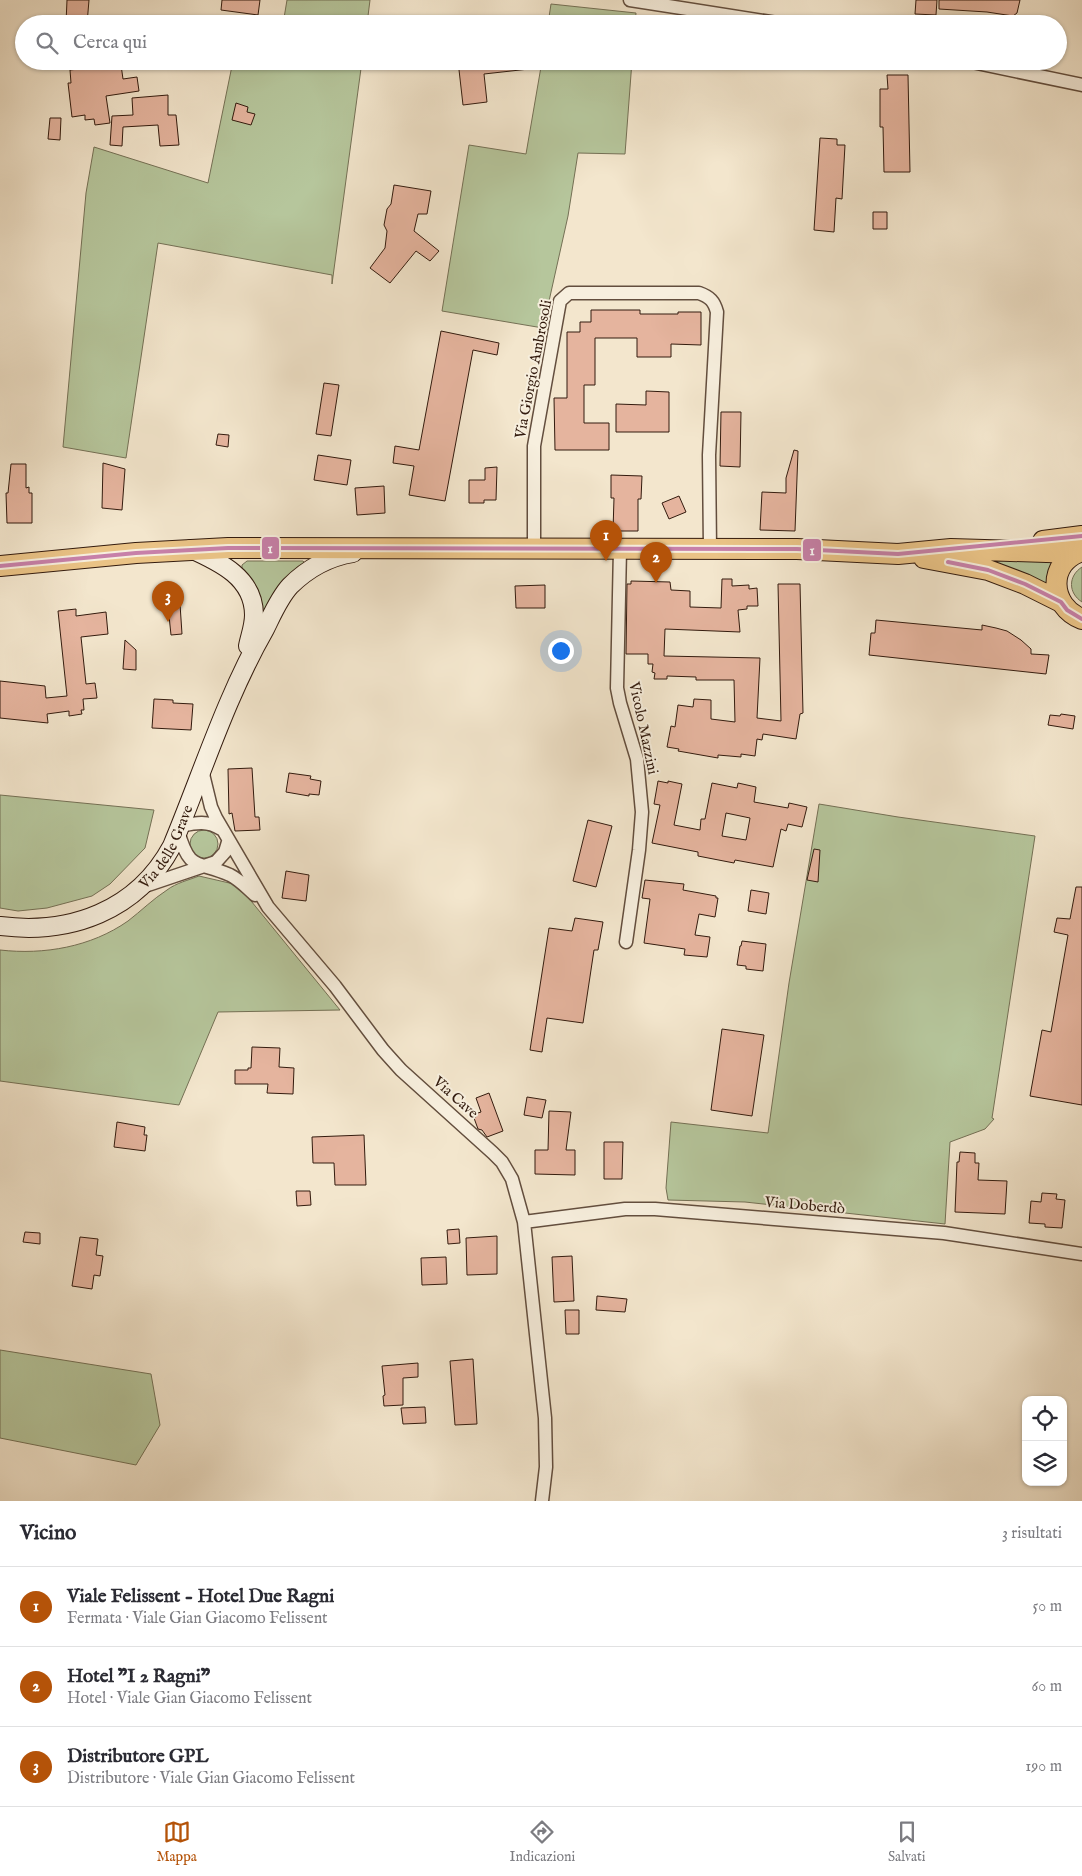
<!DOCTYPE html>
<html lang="it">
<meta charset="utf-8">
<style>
body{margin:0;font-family:"IM FELL English",serif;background:#f2f2f3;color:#2b2b33}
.controls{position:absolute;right:15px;bottom:15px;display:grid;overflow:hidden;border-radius:10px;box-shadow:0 1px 4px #0004}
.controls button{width:45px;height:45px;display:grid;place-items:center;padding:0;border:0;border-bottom:1px solid #e1e1e2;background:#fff;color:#2b2b33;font:25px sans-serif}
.you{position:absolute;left:560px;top:650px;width:18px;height:18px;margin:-12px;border:4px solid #fff;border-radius:50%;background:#1a73e8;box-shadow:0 0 0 8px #1a73e833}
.badge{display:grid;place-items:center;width:32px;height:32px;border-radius:50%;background:#b45309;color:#fff;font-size:16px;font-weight:700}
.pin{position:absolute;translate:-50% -41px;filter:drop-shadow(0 1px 2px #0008)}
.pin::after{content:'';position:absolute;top:26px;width:18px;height:15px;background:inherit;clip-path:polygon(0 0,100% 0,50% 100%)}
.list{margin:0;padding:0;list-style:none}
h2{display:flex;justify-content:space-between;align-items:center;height:65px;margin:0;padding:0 20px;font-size:21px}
h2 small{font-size:16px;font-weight:400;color:#7c7c81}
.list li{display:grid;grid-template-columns:32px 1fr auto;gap:15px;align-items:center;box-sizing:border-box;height:80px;padding:0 20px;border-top:1px solid #e1e1e2}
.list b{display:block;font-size:19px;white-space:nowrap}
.list p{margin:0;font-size:16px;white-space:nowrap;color:#7c7c81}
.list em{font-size:16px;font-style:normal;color:#7c7c81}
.icon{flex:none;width:28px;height:28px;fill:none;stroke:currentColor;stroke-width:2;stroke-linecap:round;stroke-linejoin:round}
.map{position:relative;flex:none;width:1082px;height:1501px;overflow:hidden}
.search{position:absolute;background:#fff;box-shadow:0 1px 4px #0004;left:15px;right:15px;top:15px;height:55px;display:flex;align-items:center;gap:12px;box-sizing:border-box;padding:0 18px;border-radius:28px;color:#7c7c81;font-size:19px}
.sheet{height:305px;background:#fff}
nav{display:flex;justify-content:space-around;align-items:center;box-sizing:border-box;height:70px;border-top:1px solid #e1e1e2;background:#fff;font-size:14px;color:#7c7c81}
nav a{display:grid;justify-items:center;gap:2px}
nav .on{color:#b45309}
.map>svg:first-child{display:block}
</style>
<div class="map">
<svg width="1082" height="1501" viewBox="0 0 1082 1501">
<rect width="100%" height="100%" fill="#f3e6cd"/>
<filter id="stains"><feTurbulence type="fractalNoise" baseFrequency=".004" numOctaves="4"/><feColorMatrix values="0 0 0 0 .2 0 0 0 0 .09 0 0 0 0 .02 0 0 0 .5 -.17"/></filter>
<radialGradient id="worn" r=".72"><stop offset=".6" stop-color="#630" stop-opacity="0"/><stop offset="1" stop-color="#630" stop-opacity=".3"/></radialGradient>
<path fill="#b6c69c" stroke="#747055" d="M287,0H370L367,24H283Z
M551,4L636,13L635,24H548Z
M233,61H362L332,284V275L158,243L126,458L63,447L86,193L94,147L208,183Z
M542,61H632L625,154L578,153L568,216L543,328L442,311L469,145L526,154Z
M987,559L1052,561L1048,572L1046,584Z
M247,561H303L305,563L266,611L261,613L242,571V565Z
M1082,567V602C1068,593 1068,576 1082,567Z
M0,795L154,810L145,848L110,884L92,896L47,908L18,911L0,908Z
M819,804L898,817L1035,836L992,1118L994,1119L985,1129L950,1142L945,1224L745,1202L668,1200L666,1188L671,1122L768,1133L789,983Z
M190 844a14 14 0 1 1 28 0a14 14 0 1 1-28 0Z
M199,876L238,885L340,1010L218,1012L179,1105L0,1081V950C44,955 91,947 128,921C141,911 153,899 167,890C176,883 189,880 199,876Z
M0,1350L151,1374L160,1425L136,1465L0,1438Z"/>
<path fill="#e5b49e" stroke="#331b0e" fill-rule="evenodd" d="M67,0H89L87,24L66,23Z
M222,0H260L258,15L221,10Z
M916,0H937L936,15L915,14Z
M939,0H1020L1017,13L1013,16L987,12L939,9Z
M77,61H102L103,68L121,65L123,79L137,77L139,91L106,96L110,123L95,125L94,119L85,120V115L72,117L68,83H71L70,70L78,69Z
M458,61H528L529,69L484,74L487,102L463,105Z
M887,75H908L910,172H884L883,127H880V89H888Z
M168,95V115H176L179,145L160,146L158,125L123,127L122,146L110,145L112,116L133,115L132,98Z
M236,103L248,107L247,112L255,114L251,125L232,120Z
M50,118H61L60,140L48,139Z
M820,138L837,139V145H845L842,199L836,198L834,232L814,230Z
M394,185L431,191L427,214H418L414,231L439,251L430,261L416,251L390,283L370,268L385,248L387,231L384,225L387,209L391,204Z
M873,212H887V229H873Z
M591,310H640V314H678V312H701V345L671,344V357H637V338H595V385H584V423H609V450H555L554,398H567V332H580V322H591Z
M441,331L499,343L497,355L473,350L445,501L409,495L414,466L393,463L395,446L419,450Z
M324,383L339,385L331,436L316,434Z
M646,391L669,392V432H616V404L646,405Z
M721,412H741L740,467L720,466Z
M218,434L229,435L228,447L216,445Z
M794,450L798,451L795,531L760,530L762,492L786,493V478Z
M318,455L351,460L347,485L314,480Z
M103,463L125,469L122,510L102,508Z
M11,464H26V488L29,487V493H32V523H7L6,493H8Z
M497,467L496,500H484V503H469V480H485V468Z
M611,475L642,476L641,499H638V531H613L614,498H611Z
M384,486L385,513L357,515L355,488Z
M679,496L686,512L669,519L662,503Z
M722,579H732V586L749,585V589L757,588L758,606H747V609L738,610L740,632L665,629L664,656L760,658L757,718L781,721L778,584H800L803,713L800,714L796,739L763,734L762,740L757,739L755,756L741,754V757L718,755V758L678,751L679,749L667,747L671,726L675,727L678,705L693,707L694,699L711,700V719L735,722L734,680H696V677L667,676V679H654L655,673L652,672L653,664H648V654H626L627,584H631V581L670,582L671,590L690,591V607L721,608Z
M545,585V608H516L515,586Z
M179,589L182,634L171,635L168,606H165L164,590Z
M76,609V616L106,612L108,634L81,637L86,684L95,683L97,698L83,699L84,710H81L82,714L69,716V711L47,714L48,723L0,718V681L45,686L46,698L67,696L58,611Z
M876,620L982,630V625L996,628L1007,631L1021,640L1031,649V654L1049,655L1046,674L869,655L871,633H875Z
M125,640L136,650V670L123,669Z
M154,699L173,700V703L193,704L191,730L152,728Z
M1061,714L1075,716L1073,729L1048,725L1050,715L1060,716Z
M252,768L255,817H259L260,830L235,831L232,813L229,814L228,769Z
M289,773L311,776L310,779L321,781L319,795L309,794V796L286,792Z
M658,781L668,783V781L682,784L674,825L700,830L701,819H705L712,783L737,788L738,783L756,787L754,802L788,808L789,803L807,807L802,827L788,824L786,831L781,829L773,867L735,860L734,863L698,856V852L652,843L660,805L654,804ZM726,813L750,818L746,840L722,836Z
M588,820L612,826L596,887L573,881Z
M814,849L820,850L818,882L807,880Z
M286,871L309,875L306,901L282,898Z
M645,880L684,884L683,890L716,896V898H718L715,917L699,914L695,935L710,937L707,957L684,955L685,949L644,943L650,899L642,898Z
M1076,887H1082V1105L1030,1096L1042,1030L1051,1032L1068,935L1054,932L1057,918L1070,919Z
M751,890L769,893L766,914L748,911Z
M575,918L603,922L598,950H594L583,1023L547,1018L542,1052L530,1050L549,928L572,931Z
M742,941L766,944L763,971L746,969V966L737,965L740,946H741Z
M722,1029L764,1035L752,1116L711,1110Z
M252,1047L280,1048L279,1067L294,1068L293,1094L267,1093L268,1084H235V1070H248V1068H251Z
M489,1093L503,1131L487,1137L482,1130L478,1129L474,1118L476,1117L475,1114L481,1112L476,1098Z
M527,1097L546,1100L542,1118L524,1115Z
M549,1111L571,1112L566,1150H575V1175L535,1174V1150H548Z
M117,1122L145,1127L144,1135H147L145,1151L114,1147Z
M364,1135L366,1185H335L334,1163H313L312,1137Z
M604,1142H623L622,1179H604Z
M960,1152L975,1153V1163H979L978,1180L1007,1181L1005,1214L955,1212L957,1162H959Z
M296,1191H310L311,1205L297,1206Z
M1042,1193L1057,1194L1056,1199L1065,1200L1062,1228L1045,1227V1224L1029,1223L1031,1201L1041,1202Z
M459,1229L460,1243L448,1244L447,1230Z
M25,1232L40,1233V1244L23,1242Z
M497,1236V1274L467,1275L466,1238Z
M80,1237L98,1239L96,1255L103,1256L100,1276L94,1275L92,1289L72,1286Z
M572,1256L574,1301L554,1302L552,1257Z
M446,1257L447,1284L422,1285L421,1258Z
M597,1296L627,1299L625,1312L596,1310Z
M565,1310H579V1334H566Z
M473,1359L477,1424L455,1425L450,1361Z
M418,1363V1377L403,1378V1405L384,1406L383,1396L385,1395L382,1366Z
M425,1407L426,1423L403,1424L401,1408Z"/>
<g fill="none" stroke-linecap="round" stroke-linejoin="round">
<defs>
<path id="minor" d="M630,0L783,24
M967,61L1082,85
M534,549V446L560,301L569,293H699C710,297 714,301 717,312L709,455L710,549
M620,549L617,688L620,703L637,759L642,812L639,850L626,942
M202,770L211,807L216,818L268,907L335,986L383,1050L401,1070L493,1153L502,1162L512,1179L524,1222L545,1418L546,1467L542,1501
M180,826C195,823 207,820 221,829
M178,831C190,873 197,860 230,875C240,880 247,888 255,895
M142,887L216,862L225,852L228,842
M524,1222L625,1209H655L944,1233L1082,1254"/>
<g id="secondary">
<path d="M191,549C220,562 254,578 254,615C254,626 250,636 248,646"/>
<path id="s1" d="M0,926C70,935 137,911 172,846C202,774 226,697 265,629C272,615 279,598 290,586C308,568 328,557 353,553"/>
</g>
<path id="primary" d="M1043,541L1082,536
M1082,551C1047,562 1049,606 1082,619
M924,558L988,570L1025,584L1061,602
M0,566L136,553L228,548L797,549L898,554L951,549L1077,553"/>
</defs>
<use href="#minor" stroke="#634e3e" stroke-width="15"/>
<use href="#secondary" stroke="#331b0e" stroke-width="20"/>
<use href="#primary" stroke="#331b0e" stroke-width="22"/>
<use href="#minor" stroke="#f7efde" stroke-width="12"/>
<use href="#secondary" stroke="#f7efde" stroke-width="18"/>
<use href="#primary" stroke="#eac386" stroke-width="20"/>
<defs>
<path id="bus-1" d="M948,562L988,570L1025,584L1061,602L1067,610L1082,619
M0,566L136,553L228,548L797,549L898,554L1082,536"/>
</defs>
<use href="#bus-1" stroke="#f7efde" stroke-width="8"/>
<use href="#bus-1" stroke="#c780a9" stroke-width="4"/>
</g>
<g text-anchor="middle" stroke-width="4" stroke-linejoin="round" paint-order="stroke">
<g font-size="15" fill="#331b0e" stroke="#f7efde">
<text transform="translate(533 369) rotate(-79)" y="5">Via Giorgio Ambrosoli</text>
<text transform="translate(644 728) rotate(78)" y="5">Vicolo Mazzini</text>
<text dy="5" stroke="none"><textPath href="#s1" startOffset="199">Via delle Grave</textPath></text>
<text transform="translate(456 1097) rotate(42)" y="5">Via Cave</text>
<text transform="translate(805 1205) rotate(5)" y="5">Via Doberdò</text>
</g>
</g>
<g stroke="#f7efde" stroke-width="2">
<rect x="261" y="536" width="19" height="24" rx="5" fill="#c780a9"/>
<rect x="802" y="538" width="20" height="24" rx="5" fill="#c780a9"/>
</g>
<g font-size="14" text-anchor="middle" font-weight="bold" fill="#fff">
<text x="270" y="553">1</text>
<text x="812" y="555">1</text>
</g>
<rect width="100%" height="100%" filter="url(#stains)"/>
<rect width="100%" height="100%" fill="url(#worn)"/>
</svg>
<div class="controls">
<button><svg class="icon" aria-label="locate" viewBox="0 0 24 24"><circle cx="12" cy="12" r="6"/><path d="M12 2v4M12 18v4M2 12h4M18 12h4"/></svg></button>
<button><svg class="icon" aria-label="layers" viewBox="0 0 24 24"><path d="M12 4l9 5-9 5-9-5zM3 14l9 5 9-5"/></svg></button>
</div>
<div class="you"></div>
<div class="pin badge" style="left:606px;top:561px">1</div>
<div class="pin badge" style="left:656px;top:583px">2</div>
<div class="pin badge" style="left:168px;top:622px">3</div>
<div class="search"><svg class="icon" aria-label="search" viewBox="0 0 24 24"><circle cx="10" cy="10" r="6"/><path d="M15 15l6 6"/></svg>Cerca qui</div>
</div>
<section class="sheet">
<h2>Vicino<small>3 risultati</small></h2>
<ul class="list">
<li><span class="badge">1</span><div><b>Viale Felissent - Hotel Due Ragni</b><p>Fermata · Viale Gian Giacomo Felissent</p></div><em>50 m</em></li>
<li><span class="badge">2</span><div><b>Hotel &quot;I 2 Ragni&quot;</b><p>Hotel · Viale Gian Giacomo Felissent</p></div><em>60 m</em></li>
<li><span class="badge">3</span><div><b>Distributore GPL</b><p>Distributore · Viale Gian Giacomo Felissent</p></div><em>190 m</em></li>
</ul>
</section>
<nav>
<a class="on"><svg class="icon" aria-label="map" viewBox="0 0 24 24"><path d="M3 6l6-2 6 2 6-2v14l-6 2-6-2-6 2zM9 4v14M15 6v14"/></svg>Mappa</a>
<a><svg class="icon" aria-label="directions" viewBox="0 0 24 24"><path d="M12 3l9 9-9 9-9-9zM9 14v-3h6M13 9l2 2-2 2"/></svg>Indicazioni</a>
<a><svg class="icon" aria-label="saved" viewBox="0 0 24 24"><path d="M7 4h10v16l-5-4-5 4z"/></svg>Salvati</a>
</nav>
